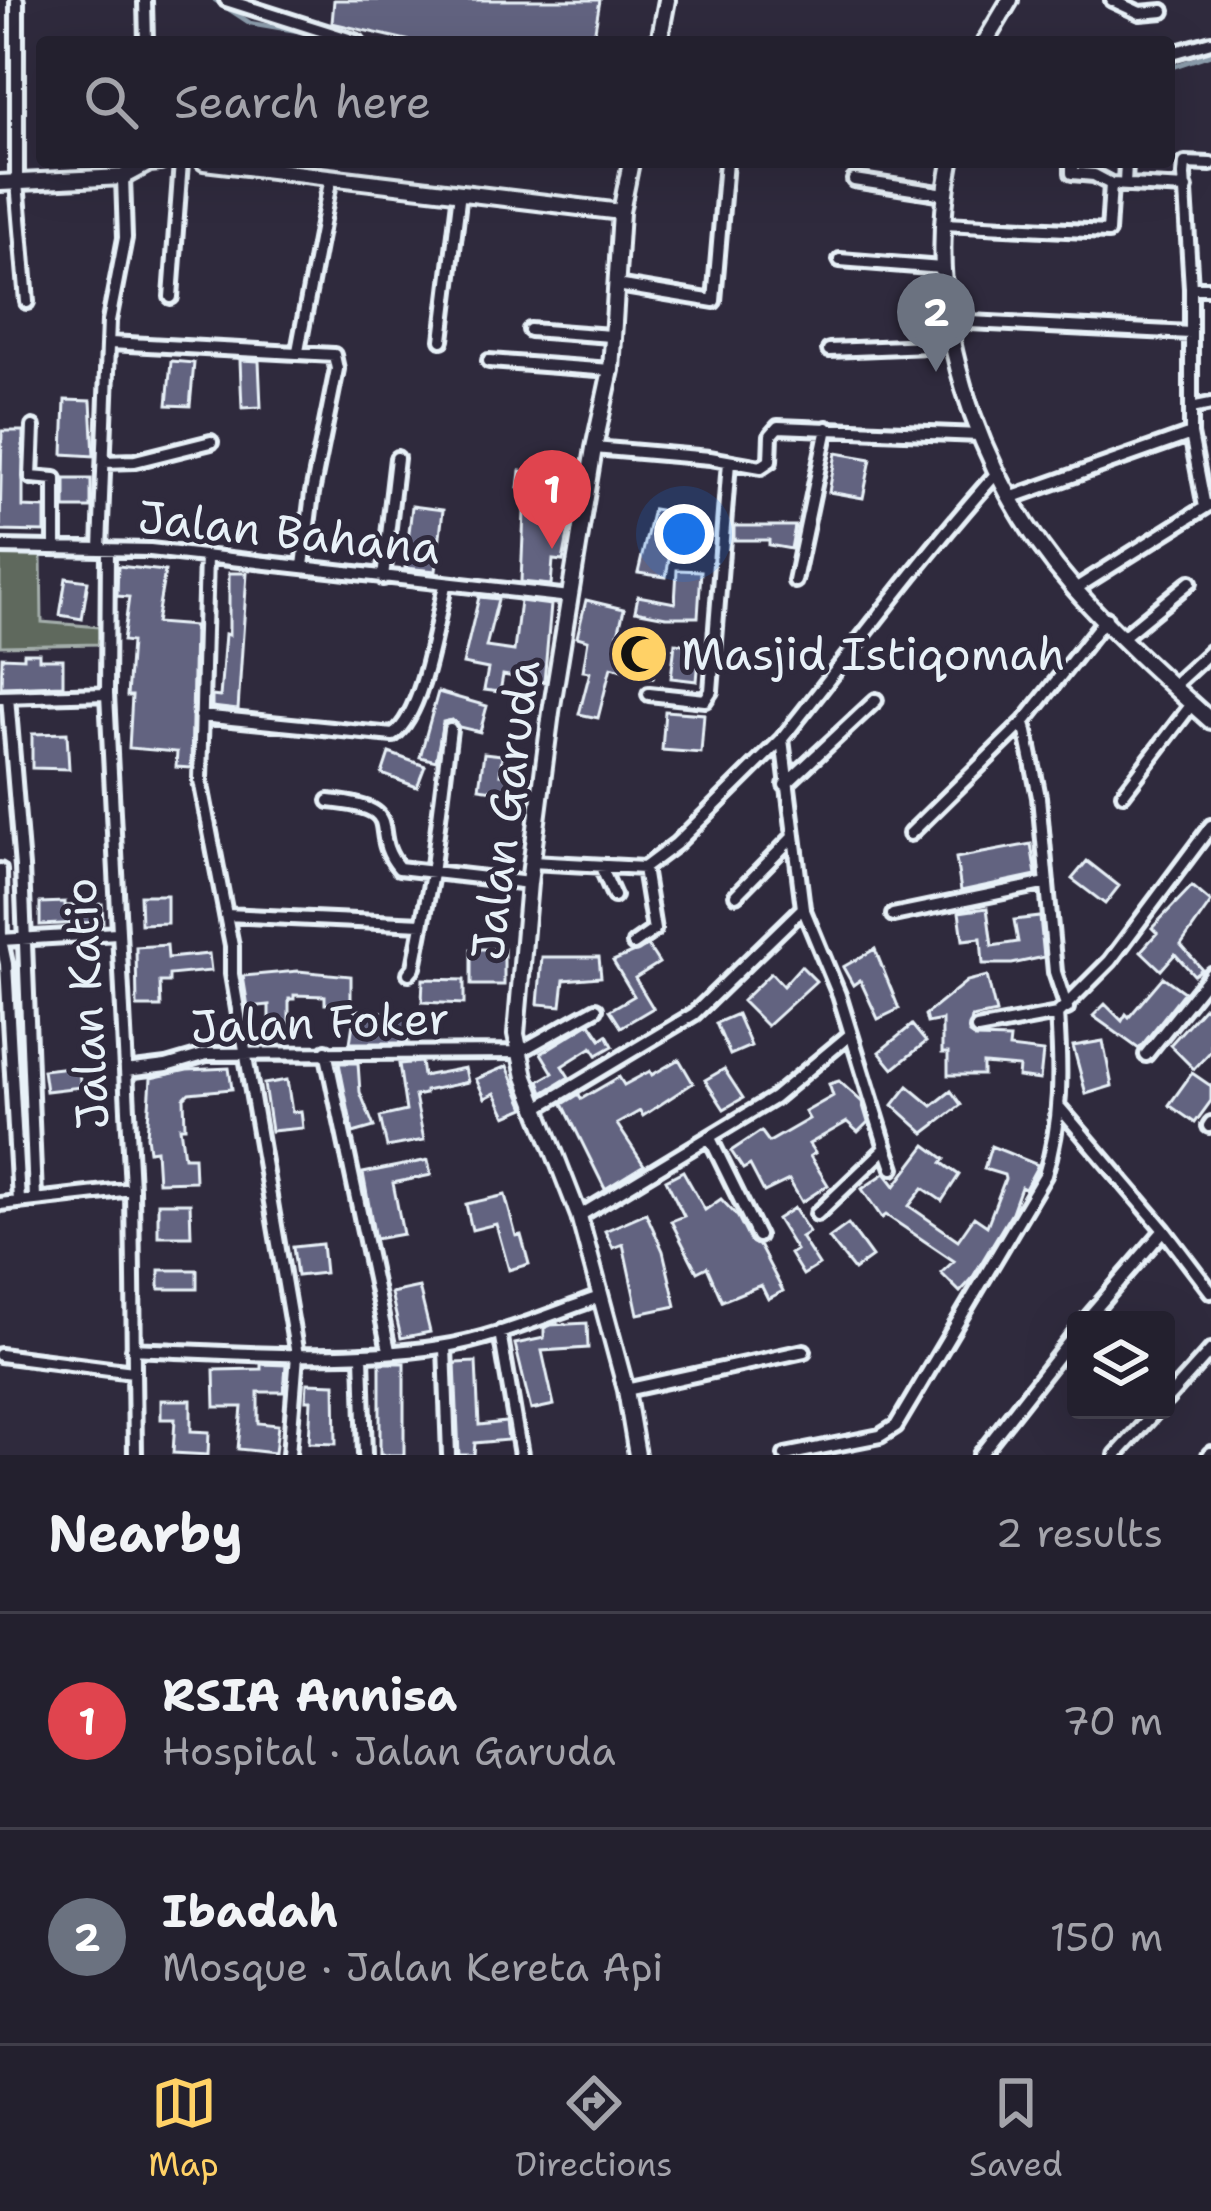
<!DOCTYPE html>
<meta charset="utf-8">
<style>
body{margin:0;font-family:"Shantell Sans",sans-serif;background:#2b2836;color:#f1f3f6}
.controls{position:absolute;right:36px;bottom:36px;display:grid;overflow:hidden;border-radius:12px;box-shadow:0 12px 48px #0002}
.controls button{width:108px;height:108px;display:grid;place-items:center;padding:0;border:0;border-bottom:3px solid #403e4a;background:#23202e;color:#f1f3f6;font:60px sans-serif}
.you{position:absolute;left:684px;top:534px;width:42px;height:42px;margin:-30px;border:9px solid #fff;border-radius:50%;background:#1a73e8;box-shadow:0 0 0 18px #1a73e833}
.badge{display:grid;place-items:center;width:78px;height:78px;border-radius:50%;background:#ffd166;color:#fff;font-size:39px;font-weight:700}
.pin{position:absolute;translate:-50% -99px;filter:drop-shadow(0 3px 6px #0008)}
.pin::after{content:'';position:absolute;top:63px;width:42px;height:36px;background:inherit;clip-path:polygon(0 0,100% 0,50% 100%)}
.list{margin:0;padding:0;list-style:none}
h2{display:flex;justify-content:space-between;align-items:center;height:156px;margin:0;padding:0 48px;font-size:51px}
h2 small{font-size:39px;font-weight:400;color:#a3a3aa}
.list li{display:grid;grid-template-columns:78px 1fr auto;gap:36px;align-items:center;box-sizing:border-box;height:216px;padding:0 48px;border-top:3px solid #403e4a}
.list b{display:block;font-size:45px;white-space:nowrap}
.list p{margin:0;font-size:39px;white-space:nowrap;color:#a3a3aa}
.list em{font-size:39px;font-style:normal;color:#a3a3aa}
.icon{flex:none;width:66px;height:66px;fill:none;stroke:currentColor;stroke-width:2;stroke-linecap:round;stroke-linejoin:round}
.map{position:relative;flex:none;width:1211px;height:1455px;overflow:hidden}
.search{position:absolute;background:#23202e;box-shadow:0 12px 48px #0002;left:36px;right:36px;top:36px;height:132px;display:flex;align-items:center;gap:30px;box-sizing:border-box;padding:0 42px;border-radius:12px;color:#a3a3aa;font-size:45px}
.sheet{height:588px;background:#23202e}
nav{display:flex;justify-content:space-around;align-items:center;box-sizing:border-box;height:168px;border-top:3px solid #403e4a;background:#23202e;font-size:33px;color:#a3a3aa}
nav a{display:grid;justify-items:center;gap:6px}
nav .on{color:#ffd166}
.map>svg:first-child{display:block}
</style>
<div class="map">
<svg width="1211" height="1455" viewBox="0 0 1211 1455">
<rect width="100%" height="100%" fill="#2f2a3d"/>
<filter id="ink" filterUnits="userSpaceOnUse"><feTurbulence type="fractalNoise" baseFrequency=".00833" numOctaves="2"/><feDisplacementMap in="SourceGraphic" scale="24" xChannelSelector="R" yChannelSelector="G"/><feConvolveMatrix kernelMatrix="1 2 1 2 8 2 1 2 1" color-interpolation-filters="sRGB"/></filter>
<g filter="url(#ink)">
<path fill="#5e695d" stroke="#a3adaa" stroke-width="3" d="M0,554L41,555L42,622L99,627L100,644L0,646Z"/>
<g fill="none" stroke-linecap="round" stroke-linejoin="round">
<path stroke="#8b9cab" stroke-width="4.5" d="M215,0L250,23L316,34
M1169,68L1211,54"/>
</g>
<path fill="#626380" stroke="#e8f1f8" stroke-width="3" d="M334,0H600L593,42H415L332,23Z
M240,360L259,361L261,407L242,408Z
M171,361L194,363L190,406L167,405Z
M65,400L91,401L94,456L63,454Z
M2,431H23V507L45,508V532L0,531Z
M836,453L871,459L863,498L829,492Z
M520,471L563,477L559,501L574,502L563,561L553,560L551,585L521,582L525,489L518,488Z
M65,479H91V508H65Z
M412,506L443,510L436,571L405,568Z
M653,509L677,513L666,577L638,573Z
M734,526H795L791,549L769,545V540H734Z
M118,566L165,571L156,623L194,626L191,768L176,767L177,752L129,748L132,696H127L131,642L123,641L129,597L117,596Z
M677,570L701,571L698,617H666L635,611L638,596L675,603Z
M229,573H247L238,710L212,707V696L220,697L225,634L229,635Z
M66,578L88,581L82,619L60,615Z
M479,597L498,599L486,647L514,651L520,601L551,605L544,682L503,675L500,692L484,690L488,669L463,664Z
M586,600L624,609L618,634L662,641L653,678L611,667L598,718L579,714L590,672L583,671L588,640L577,637Z
M675,643L700,646L697,681L671,678Z
M24,653H39V659H63V685L1,687L2,657L24,658Z
M438,692L487,706L480,732L459,727L452,720L443,722L436,761L420,757Z
M665,711L704,714L701,753L662,750Z
M67,733L69,769L32,768V734Z
M389,753L425,766L417,787L382,774Z
M484,753L502,755L500,774L531,780L529,795L479,788Z
M1031,844L1036,875L961,891L956,858Z
M1087,861L1119,886L1105,904L1072,879Z
M1192,886L1211,902L1181,945L1202,969L1194,975L1175,954L1161,970L1141,951L1157,933L1152,928Z
M140,895H167V923L141,924Z
M65,902V906L102,904L103,922L40,925V903Z
M987,908L992,946L1018,942L1014,920L1040,917L1044,957L1012,964H983L981,938L963,940L959,912Z
M167,945L168,958L209,954L211,971L169,975V982H160L161,1007H137L136,947Z
M648,946L659,963L635,978L653,1008L621,1027L610,1010L634,996L613,961Z
M471,949H504V985H471Z
M875,949L899,1009L878,1019L860,980L853,985L843,967Z
M542,957H599L601,977L564,980L561,1006L538,1004Z
M801,966L816,981L767,1026L742,1001L771,973L783,986Z
M298,971L351,976V1004H325V996L294,995V999H289V1036H269V1005L248,1007L243,976Z
M987,976L996,1013L972,1018L969,1034L975,1038L1010,1039L1009,1048L1043,1052L1040,1080L1018,1077L1019,1067L983,1064V1075H948V1053H942V1020L927,1023L925,1015L967,981Z
M1163,977L1184,992L1139,1049L1093,1016L1105,1004L1122,1021L1126,1014L1129,1017Z
M423,979L464,980V1004L422,1002Z
M1204,1007L1211,1012V1051L1194,1069L1170,1045Z
M355,1010L408,1014V1043H350Z
M737,1014L751,1046L730,1055L716,1023Z
M590,1023L601,1039L607,1035L613,1046L597,1055L592,1047L562,1066L569,1077L543,1093L539,1081L553,1073L541,1053Z
M912,1025L926,1042L893,1069L879,1052Z
M1103,1041L1112,1086L1086,1094L1073,1046Z
M679,1059L693,1083L643,1116L640,1111L617,1124L644,1165L605,1189L563,1104L579,1094L581,1099L619,1077L624,1085L650,1071L652,1075Z
M421,1062L423,1076L465,1068L468,1082L425,1091V1094L415,1096L424,1140L387,1147L380,1117L406,1111L399,1064Z
M339,1063H358L360,1092L374,1127L353,1133Z
M78,1066L81,1087L46,1091L43,1070Z
M507,1066L525,1108L506,1116L495,1093L485,1098L476,1079Z
M229,1068L232,1089L189,1093L184,1098L185,1127H180L184,1157H194L195,1181L158,1182L156,1150L149,1151L147,1136L151,1078L187,1070Z
M724,1069L743,1098L724,1109L705,1080Z
M1192,1073L1211,1086V1101L1195,1123L1169,1105Z
M287,1080L292,1112L301,1111L303,1128L271,1131L264,1084Z
M839,1081L862,1102L868,1122L858,1132L847,1122L809,1144L815,1153L810,1156L828,1185L802,1202L789,1180L764,1192L750,1165L743,1169L731,1151L761,1131L769,1142L809,1119L805,1112L833,1096L829,1084Z
M908,1086L932,1106L951,1091L961,1105L924,1133L893,1105Z
M926,1145L945,1159L942,1163L959,1175L942,1201L923,1188L909,1206L958,1240L974,1217L987,1226L1005,1179L1004,1175L984,1169L991,1146L1038,1165L1025,1189L1021,1187L1012,1212L971,1280L960,1292L941,1273L954,1261L886,1215L882,1218L862,1189L885,1173L895,1186Z
M428,1160L431,1175L393,1183L403,1234L375,1239L363,1173Z
M683,1171L705,1210L721,1199L738,1217L750,1241L760,1247L783,1291L768,1299L761,1285L722,1301L707,1267L697,1272L671,1221L684,1216L666,1180Z
M505,1195L516,1236L521,1235L529,1264L509,1270L496,1224L472,1230L466,1204Z
M158,1203H190L191,1236H158Z
M794,1208L809,1232L801,1237L819,1265L803,1275L790,1254L796,1250L777,1219Z
M646,1213L663,1251L676,1306L638,1314L623,1244L613,1248L605,1231Z
M848,1224L872,1257L854,1270L829,1238Z
M322,1244L325,1273L297,1276L293,1247Z
M159,1270H197V1289H159Z
M419,1287L430,1332L401,1338L391,1293Z
M587,1323L588,1348L542,1351L554,1405L531,1410L515,1344L544,1338V1328L551,1325Z
M476,1362L479,1425L506,1422L508,1440L475,1443L474,1455H459L455,1363Z
M380,1363H404V1455H380Z
M261,1364L286,1365L284,1392H258V1423L278,1425L275,1453L238,1449L242,1407H215L214,1370L261,1369Z
M307,1383L335,1384L336,1444L309,1443L311,1400H306Z
M161,1400H191V1431L209,1432L208,1455L173,1453L175,1419H161Z"/>
<g fill="none" stroke-linecap="round" stroke-linejoin="round">
<defs>
<path id="minor" d="M17,0V182L27,302
M226,0L358,42
M1112,0L1140,13L1163,11
M145,1L146,42
M1169,54L1211,42
M1072,162V173L1094,175L1111,184
M854,180L945,194
M1125,184L1126,162
M944,224L1108,232L1111,184L1186,188
M840,260L942,268
M617,285L714,301L726,162
M1191,288H1211
M171,297L181,162
M949,321L1191,333
M530,330L611,336
M442,340L460,192
M110,343L334,355L337,369L312,493L303,566
M829,350L953,345
M298,351L331,177
M489,361L611,370
M1191,408L1211,404
M33,427L31,477L55,479V547
M594,448L710,458L761,467L770,461L771,435L778,427L980,435
M104,462L135,461L211,442
M1010,498L1191,434
M1205,507L1191,434V288L1184,175L1185,163L1211,164
M0,547L150,550L570,597
M100,548L109,321L125,238L123,177
M108,549L107,694L132,1189L135,1455
M206,556L200,780L232,946V974L297,1355L289,1455
M383,578L397,458
M795,581L827,428
M1075,589L1209,505
M1124,636L1190,582
M1174,685L1211,651
M649,694L705,700L711,691L729,462
M0,697L107,694
M8,697L22,867L35,1198
M201,716L393,735C424,713 436,623 445,586
M1024,722L1039,797L1055,972L1067,1008
M785,785L876,700
M1123,794L1192,704
M329,801C411,809 366,829 399,868L529,883
M910,834L1024,722L1106,618
M531,862L644,868L676,844L782,739
M602,869L614,896
M0,870L1,940L6,964L19,1201
M736,895L792,838
M226,915L422,924
M893,915L1047,883
M1,940L117,933
M634,944L654,930L644,868
M409,973L414,967L432,874L450,729
M977,1029L1057,1014L1110,961L1211,826
M326,1051L389,1350
M1146,1055L1211,974
M126,1071L166,1066L207,1054L519,1052L596,1009
M537,1108L694,1014L803,908
M1060,1108L1164,1230L1211,1292
M1209,1126L1211,1123
M710,1138L758,1236
M886,1148L893,1168
M0,1204L132,1189
M817,1214L886,1148L839,995L803,908L782,739C853,650 920,559 996,474
M579,1216L774,1098L851,1034
M1086,1320L1164,1230
M500,1332L521,1455
M445,1347L449,1455
M133,1349C234,1353 339,1362 440,1347C494,1339 548,1315 600,1297
M0,1355L133,1372
M362,1355L365,1455
M626,1390L804,1351
M1166,1400L1211,1350
M785,1455L880,1436L896,1426L1045,1175C1062,1121 1061,1070 1057,1014
M980,1455L1076,1333
M1116,1455L1157,1410
M1209,1455L1211,1453"/>
<path id="tertiary" d="M659,42L667,0
M985,42L1010,0
M204,162L621,212
M631,162L621,212L611,370L594,448L551,712L529,883L516,1034L525,1077L579,1216L626,1390L637,1455
M951,162C921,310 974,474 1073,587C1113,633 1165,680 1211,721
M0,183L123,177L149,163L160,162"/>
</defs>
<use href="#minor" stroke="#e8f1f8" stroke-width="20"/>
<use href="#tertiary" stroke="#e8f1f8" stroke-width="22"/>
<use href="#minor" stroke="#2f2a3d" stroke-width="10"/>
<use href="#tertiary" stroke="#2f2a3d" stroke-width="14"/>
</g>
</g>
<defs>
<symbol id="mosque-disc" viewBox="-11 -11 22 22"><circle r="9.5" fill="#ffd166" stroke="#2f2a3d"/><path d="M3.5-4.9A6 6 0 1 0 3.5 4.9A5 5 0 1 1 3.5-4.9Z" fill="#111"/></symbol>
</defs>
<g fill-rule="evenodd">
<use href="#mosque-disc" x="606" y="621" width="66" height="66"/>
</g>
<g text-anchor="middle" stroke-width="10" stroke-linejoin="round" paint-order="stroke">
<g font-size="45" fill="#e8f1f8" stroke="#2f2a3d">
<text transform="translate(289 532) rotate(6)" y="16">Jalan Bahana</text>
<text transform="translate(505 810) rotate(-83)" y="16">Jalan Garuda</text>
<text transform="translate(86 1004) rotate(-93)" y="16">Jalan Katio</text>
<text transform="translate(320 1022) rotate(-2)" y="16">Jalan Foker</text>
</g>
<g font-size="45" fill="#e8f1f8" stroke="#2f2a3d" text-anchor="start">
<text x="681" y="670">Masjid Istiqomah</text>
</g>
</g>
</svg>
<div class="controls">
<button><svg class="icon" aria-label="layers" viewBox="0 0 24 24"><path d="M12 4l9 5-9 5-9-5zM3 14l9 5 9-5"/></svg></button>
</div>
<div class="you"></div>
<div class="pin badge" style="left:552px;top:549px;background:#e0444e">1</div>
<div class="pin badge" style="left:936px;top:372px;background:#6b7280">2</div>
<div class="search"><svg class="icon" aria-label="search" viewBox="0 0 24 24"><circle cx="10" cy="10" r="6"/><path d="M15 15l6 6"/></svg>Search here</div>
</div>
<section class="sheet">
<h2>Nearby<small>2 results</small></h2>
<ul class="list">
<li><span class="badge" style="background:#e0444e">1</span><div><b>RSIA Annisa</b><p>Hospital · Jalan Garuda</p></div><em>70 m</em></li>
<li><span class="badge" style="background:#6b7280">2</span><div><b>Ibadah</b><p>Mosque · Jalan Kereta Api</p></div><em>150 m</em></li>
</ul>
</section>
<nav>
<a class="on"><svg class="icon" aria-label="map" viewBox="0 0 24 24"><path d="M3 6l6-2 6 2 6-2v14l-6 2-6-2-6 2zM9 4v14M15 6v14"/></svg>Map</a>
<a><svg class="icon" aria-label="directions" viewBox="0 0 24 24"><path d="M12 3l9 9-9 9-9-9zM9 14v-3h6M13 9l2 2-2 2"/></svg>Directions</a>
<a><svg class="icon" aria-label="saved" viewBox="0 0 24 24"><path d="M7 4h10v16l-5-4-5 4z"/></svg>Saved</a>
</nav>
